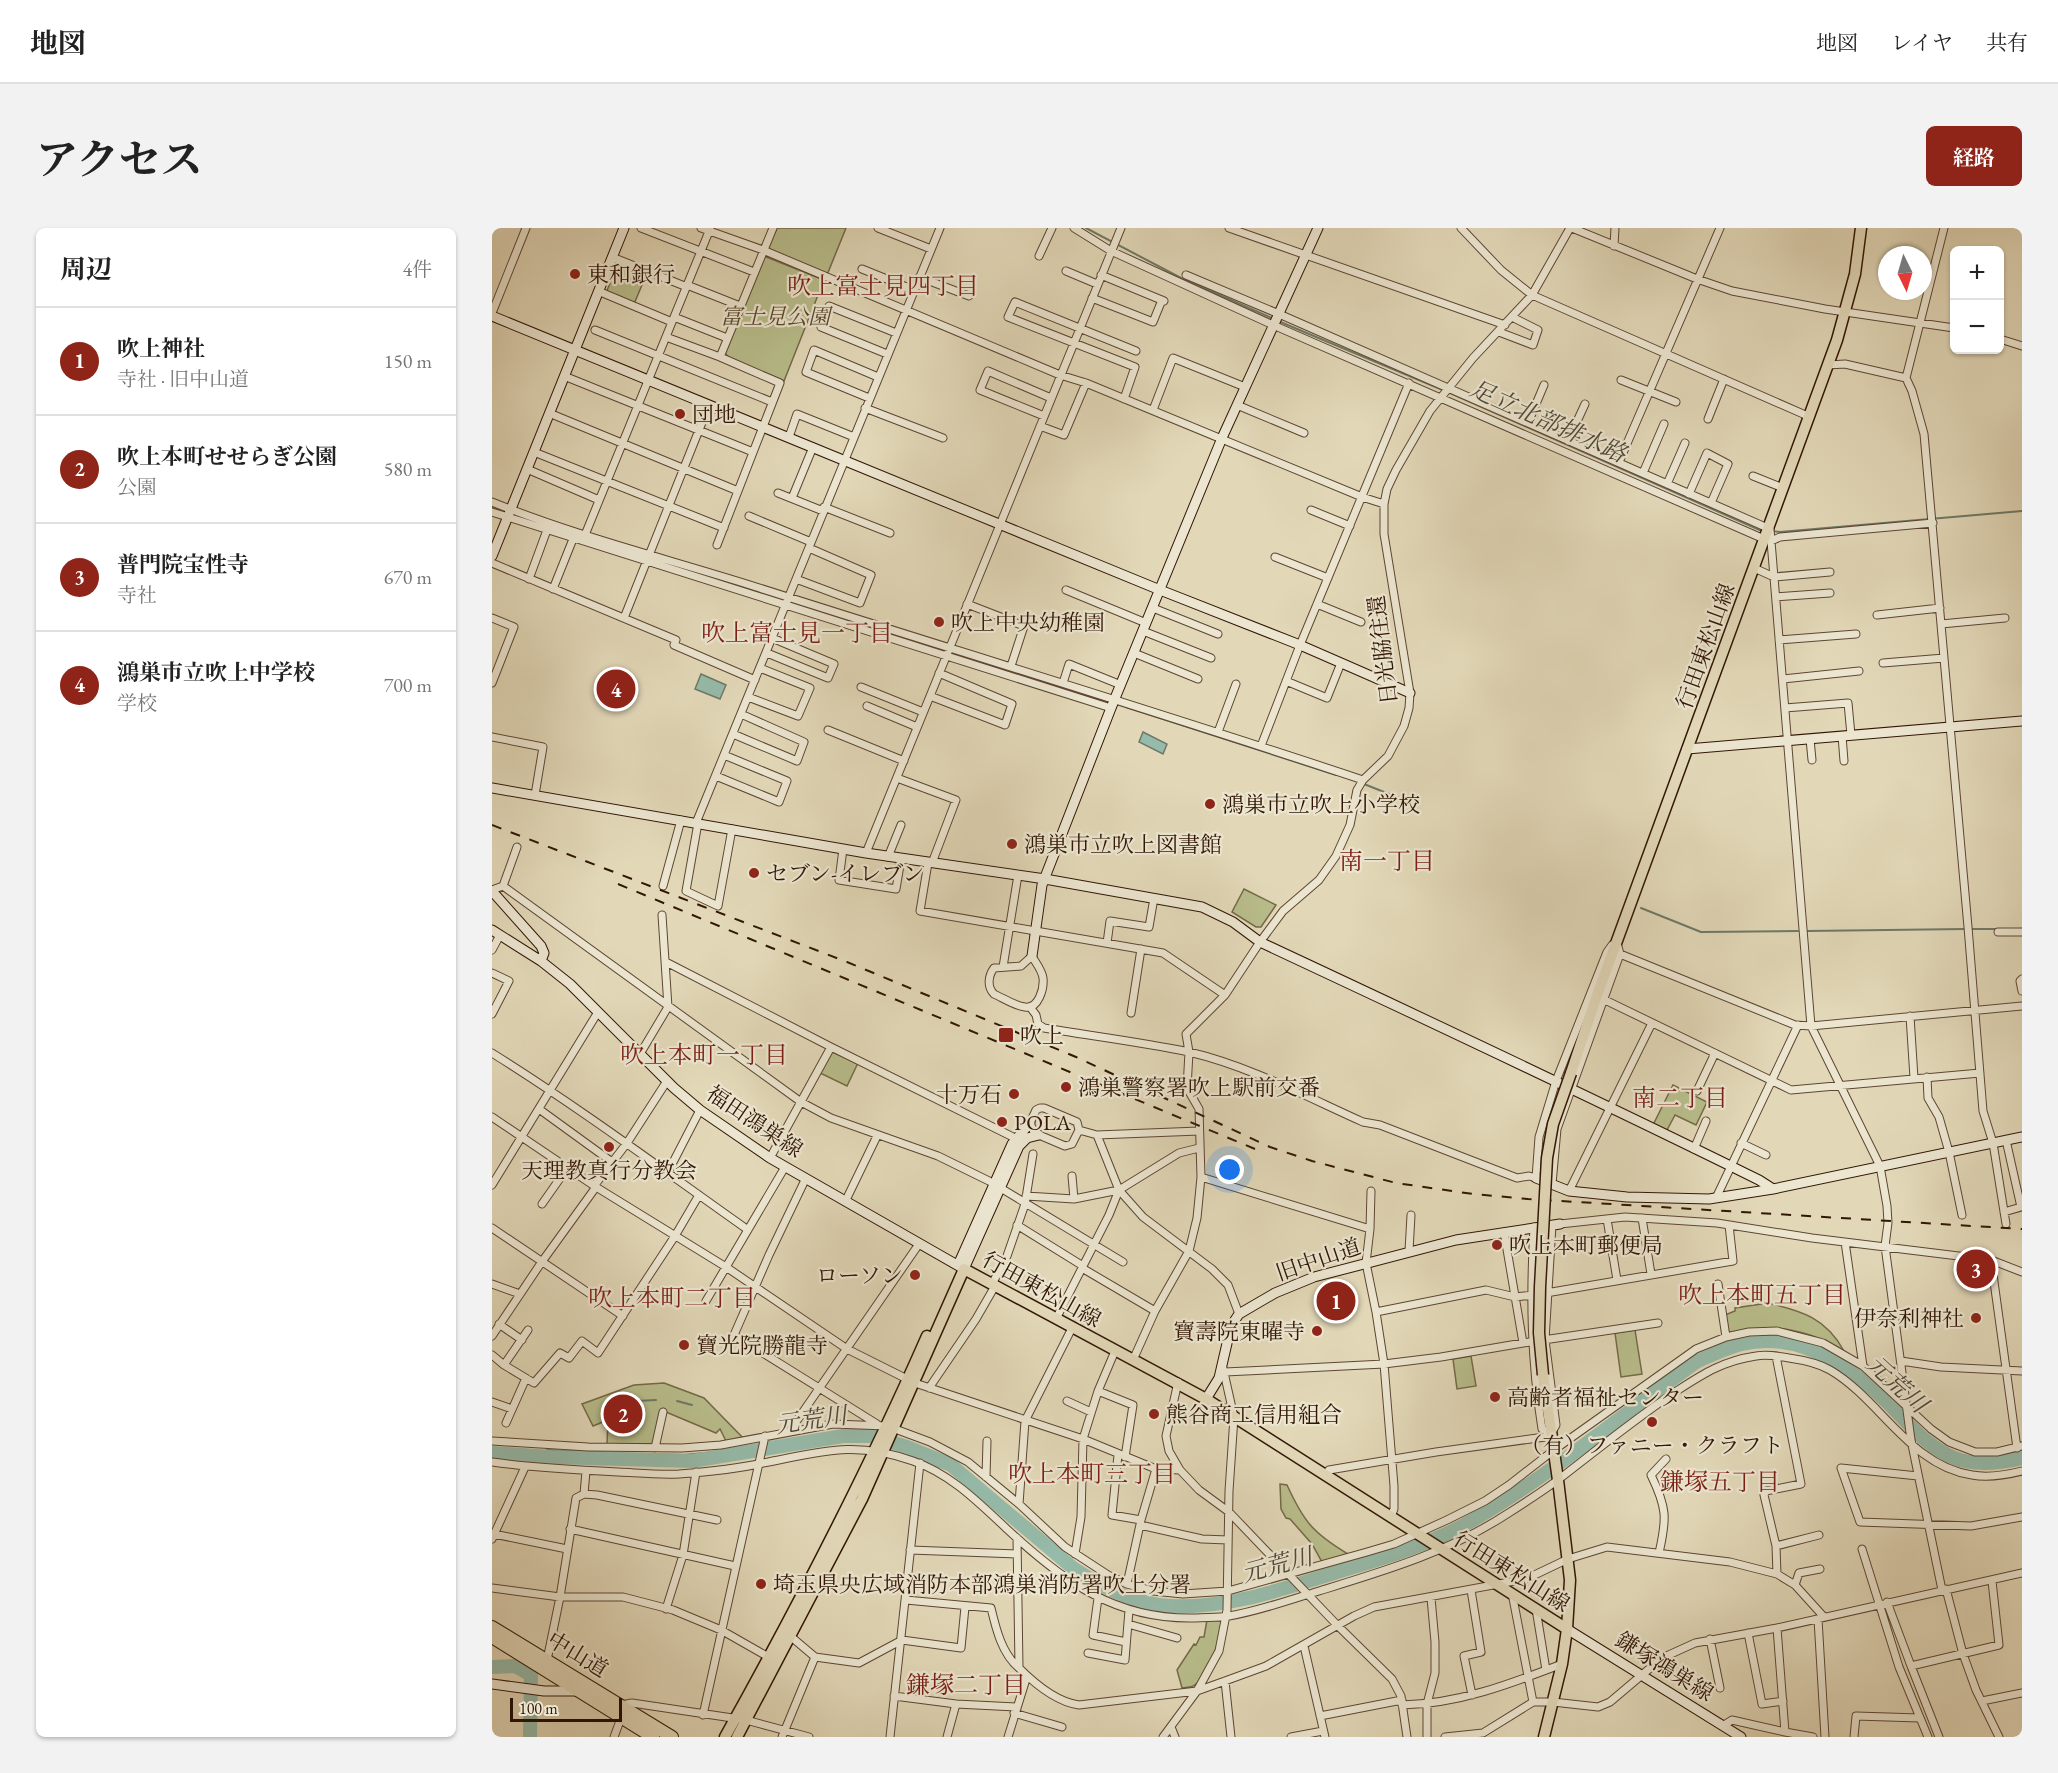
<!DOCTYPE html>
<html lang="ja">
<meta charset="utf-8">
<style>
body{margin:0;font-family:"EB Garamond","Noto Serif JP",serif;background:#f2f2f2;color:#222}
.controls{position:absolute;right:18px;top:18px;display:grid;overflow:hidden;border-radius:9px;box-shadow:0 2px 4px #0004}
.controls button{width:54px;height:54px;display:grid;place-items:center;padding:0;border:0;border-bottom:2px solid #e0e0e0;background:#fff;color:#222;font:30px sans-serif}
.compass{position:absolute;left:1386px;top:18px;width:54px;height:54px;border-radius:50%;background:#fff;box-shadow:0 2px 4px #0004;rotate:175deg}
.scale{position:absolute;left:18px;bottom:15px;width:112px;box-sizing:border-box;padding-left:6px;border:3px solid #311605;border-top:0;font-size:16px;line-height:21px;white-space:nowrap;color:#311605;-webkit-text-stroke:4px #ece6d1;paint-order:stroke}
.you{position:absolute;left:738px;top:942px;width:21px;height:21px;margin:-15px;border:4px solid #fff;border-radius:50%;background:#1a73e8;box-shadow:0 0 0 9px #1a73e833}
.badge{display:grid;place-items:center;width:39px;height:39px;border-radius:50%;background:#8f2418;color:#fff;font-size:20px;font-weight:700}
.pin{position:absolute;translate:-50% -50%;border:3px solid #fff;box-shadow:0 2px 6px #0006}
.list{margin:0;padding:0;list-style:none}
h2{display:flex;justify-content:space-between;align-items:center;height:78px;margin:0;padding:0 24px;font-size:26px}
h2 small{font-size:20px;font-weight:400;color:#767676}
.list li{display:grid;grid-template-columns:39px 1fr auto;gap:18px;align-items:center;box-sizing:border-box;height:108px;padding:0 24px;border-top:2px solid #e0e0e0}
.list b{display:block;font-size:22px;white-space:nowrap}
.list p{margin:0;font-size:20px;white-space:nowrap;color:#767676}
.list em{font-size:20px;font-style:normal;color:#767676}
.map{position:relative;flex:none;width:1530px;height:1509px;overflow:hidden;border-radius:9px}
header{display:flex;align-items:center;gap:36px;box-sizing:border-box;height:84px;padding:0 30px;background:#fff;border-bottom:2px solid #e0e0e0}
header strong{font-size:28px}
nav{display:flex;gap:33px;margin-inline-start:auto;font-size:21px}
.intro{display:flex;align-items:center;justify-content:space-between;box-sizing:border-box;height:144px;padding:0 36px}
h1{margin:0;font-size:42px}
.button{padding:15px 27px;border-radius:9px;background:#8f2418;color:#fff;font-size:21px;font-weight:700}
main{display:flex;gap:36px;padding:0 36px}
aside{flex:1;background:#fff;border-radius:9px;box-shadow:0 2px 4px #0004}
.map>svg:first-child{display:block}
</style>
<header>
<strong>地図</strong>
<nav><a>地図</a><a>レイヤ</a><a>共有</a></nav>
</header>
<div class="intro"><h1>アクセス</h1><a class="button">経路</a></div>
<main>
<aside>
<h2>周辺<small>4件</small></h2>
<ul class="list">
<li><span class="badge">1</span><div><b>吹上神社</b><p>寺社 · 旧中山道</p></div><em>150 m</em></li>
<li><span class="badge">2</span><div><b>吹上本町せせらぎ公園</b><p>公園</p></div><em>580 m</em></li>
<li><span class="badge">3</span><div><b>普門院宝性寺</b><p>寺社</p></div><em>670 m</em></li>
<li><span class="badge">4</span><div><b>鴻巣市立吹上中学校</b><p>学校</p></div><em>700 m</em></li>
</ul>
</aside>
<div class="map">
<svg width="1530" height="1509" viewBox="0 0 1530 1509">
<rect width="100%" height="100%" fill="#e2d8b8"/>
<filter id="stains"><feTurbulence type="fractalNoise" baseFrequency=".00333" numOctaves="4"/><feColorMatrix values="0 0 0 0 .2 0 0 0 0 .09 0 0 0 0 .02 0 0 0 .5 -.17"/></filter>
<radialGradient id="worn" r=".72"><stop offset=".6" stop-color="#630" stop-opacity="0"/><stop offset="1" stop-color="#630" stop-opacity=".3"/></radialGradient>
<path fill="#b8bd8b" stroke="#746a48" stroke-width="1.5" d="M285,0H354L335,47L278,24L277,17Z
M272,28L332,52L292,153L238,131L233,125Z
M127,33L155,45L142,76L114,65Z
M752,661L784,677L769,699H764L740,684Z
M340,824L366,835L355,858L328,845Z
M1181,857L1215,874L1204,897L1183,887L1174,904L1161,897Z
M1276,1075C1310,1083 1334,1090 1352,1123C1333,1110 1307,1102 1284,1100C1269,1099 1251,1104 1236,1105L1233,1087L1243,1083V1080Z
M1143,1102L1150,1146L1129,1149L1123,1105Z
M979,1128L984,1158L965,1161L961,1131Z
M172,1155L212,1170L253,1212L235,1215L228,1201L224,1205L174,1184L161,1216H115L116,1192L101,1198L90,1176L142,1157Z
M788,1256L795,1257C812,1294 821,1305 856,1326L830,1334L820,1316L798,1291L794,1290L789,1281Z
M727,1391L731,1394C727,1411 719,1445 704,1456C700,1460 695,1459 690,1460L685,1442L702,1416L704,1417L708,1409H712L715,1392Z"/>
<path fill="#96bbaa" stroke="#6e7968" stroke-width="1.5" d="M209,446L234,457L228,471L203,461Z
M651,504L675,516L671,526L647,514Z"/>
<g fill="none" stroke-linecap="round" stroke-linejoin="round">
<path stroke="#6e7968" stroke-width="2" d="M594,0L689,50L780,90
M786,93L958,165L1270,303
M0,279L7,281
M1279,303L1288,304L1530,283
M248,359L291,372
M299,375L452,422
M461,425L586,464
M634,479L844,547
M872,556L907,570
M1149,680L1209,704L1306,703
M1479,701H1506
M1315,703L1473,701
M1326,1134L1329,1125
M144,1173L164,1172
M185,1173L200,1177
M55,1222L140,1226
M144,1226L192,1227L234,1223"/>
<path stroke="#96bbaa" stroke-width="14" d="M0,1225L59,1229L200,1233L351,1208H380L415,1219L459,1237L581,1340C609,1359 644,1376 678,1378C734,1381 788,1362 842,1345C889,1331 938,1317 981,1292C1060,1246 1130,1187 1204,1134C1219,1127 1234,1120 1250,1116C1306,1102 1358,1138 1396,1175C1417,1196 1434,1218 1462,1230C1483,1238 1509,1235 1530,1230
M0,1439L23,1438L39,1447L38,1509"/>
<defs>
<path id="street" d="M149,0L262,44
M209,0L271,22L568,147L594,155L870,269L892,276
M386,0L439,21
M582,0L619,23L781,97L1272,311
M737,0L1013,97
M969,0L1009,42L1040,67L1318,189
M1080,0L1205,51L1240,63L1333,81L1462,100
M1452,0L1414,150L1420,163L1432,206L1476,699L1491,883L1501,915L1514,996
M1122,18L1123,0
M547,28L560,0
M120,29L195,59
M370,41L422,62
M574,43L605,56
M609,47L672,73
M694,47L787,86L1278,301L1319,798L1388,938L1395,978L1396,995L1393,1018L1419,1212L1450,1362
M427,49L477,68
M195,57L248,78
M106,63L180,94
M600,70L661,94L670,72
M0,85L34,0
M182,89L235,110
M103,102L280,174
M1007,104L1041,117L1046,102L1020,89
M174,109L228,129L288,155L225,317
M1508,111L1530,118
M395,126L329,99L337,78L404,105
M228,129L281,0
M1336,137L1353,136L1414,150
M72,148L261,224
M1129,152L1184,174
M377,170L314,144L322,122L386,149
M632,171L643,139L516,89L523,74L644,123
M745,177L812,205
M373,180L451,210
M661,182L681,130L753,159
M57,185L246,263
M552,188L488,162L496,143L559,170
M1216,191L1232,151
M1036,195L1052,157
M548,198L572,207L594,155
M297,209L305,186L362,209
M1076,213L1093,176
M42,224L232,300
M1127,234L1228,0
M35,241L107,272
M1151,245L1172,196
M1261,248L1291,260
M1175,256L1193,215
M286,265L331,283
M1197,266L1215,225L1236,236L1219,275
M300,270L321,219
M0,274C84,308 172,330 258,357C462,422 667,484 871,552
M332,279L398,305
M819,282L858,298
M0,284L619,480
M257,288L319,314
M93,307L218,1
M1279,313L1288,309L1441,295
M783,329L836,350
M0,335L184,412L182,417L263,452
M1262,340L1282,349L1338,344
M37,351L55,302
M304,351L368,375L379,347L317,320
M61,361L81,311
M574,362L654,395
M1284,369L1338,365
M475,376L532,398L519,438
M825,376L869,394
M661,380L726,406
M1385,387L1448,380
M0,390L22,399L0,455
M132,390L217,177
M1449,396L1513,390
M651,403L719,430
M1287,412L1364,406
M275,425L336,450L342,436L280,410
M642,425L706,451
M1391,435L1452,430
M1291,451L1367,443
M794,453L835,470L849,435
M571,455L577,436L629,457
M369,459L431,484
M438,468L513,497L520,476L447,445
M256,469L306,488L318,460L268,440
M375,478L425,499
M1293,480L1356,475L1359,507
M336,502L412,533
M726,504L744,456
M241,506L305,533L312,514L249,486
M1350,508L1352,533
M0,509L51,519L43,567
M1318,511L1320,532
M769,518L808,417L917,155
M224,548L287,574L295,553L232,527
M405,550L464,572L440,635
M204,595L448,0
M206,595L194,663L226,678L240,601
M351,621L347,652L404,661L409,631
M374,625L629,0
M396,629L409,597
M436,635L428,683L671,725L733,767
M11,658L25,619
M171,658L189,592
M0,662L11,658L309,874L339,890L446,928L497,953L631,1034
M1506,704H1530
M615,715L618,693L657,699L662,670
M0,722L8,707
M1128,726L1303,797L1319,798L1530,778
M540,728C543,734 550,742 551,750C552,760 547,781 533,779C523,778 511,770 502,766C495,759 496,748 502,740L529,738Z
M174,734L339,819L523,910
M511,739L526,647
M0,745L17,753L0,786
M1530,751L1528,753L1530,763
M1113,772L1299,862L1488,845
M538,779L544,787L546,796L552,800C600,808 649,814 697,824C757,838 815,869 871,894L888,897L1025,950L1037,948L1044,950L1047,909L1064,853L1115,724L1120,717L1125,715L1128,726L1065,901L1060,956
M639,785L649,721
M1418,788L1422,850
M0,825C88,880 171,942 256,1002
M148,826L176,779L170,687
M1435,849L1436,870L1447,889L1457,924L1470,987
M1205,863L1223,825
M548,880H552L585,894L587,902L580,916L573,918L547,907L542,904L538,895L544,882Z
M47,881L120,934
M0,889L104,959L234,1039L355,1121L423,1155L591,1211L664,1241L688,1242
M587,902L605,907L707,903
M605,907L627,962L651,989L720,1041L736,1057L747,1086
M1249,915L1274,927
M1202,921L1214,893
M278,930L339,819
M176,944L208,882
M580,948L582,971
M709,949L878,1001
M314,950L277,1027L242,1107L385,1196
M0,957L106,784
M102,958L135,915L175,853
M879,963L878,1001L874,1035L884,1084L892,1136L902,1258V1281L899,1288
M1077,963L1160,795
M534,968L582,971L627,962L687,925L707,920
M1224,970L1306,797
M354,972L385,908
M50,976L76,939
M1512,984L1529,979L1514,912
M1150,990L1159,1046
M1115,991L1125,1052
M1068,996L1133,989L1225,995L1320,1010L1499,1032L1530,1044
M525,997L591,1038
M1042,999C1038,1069 1039,1132 1050,1201L1059,1206L1064,1197L1053,1112L1060,997
M0,1000L131,1088
M1012,1004L1031,1115
M1353,1014L1371,1138
M917,1023L919,987
M1499,1032L1525,1220
M590,1040L663,1083
M0,1056L28,1066
M500,1056L515,1028L533,976L541,926
M1226,1056L1234,1109
M1054,1065L1241,1033L1237,997
M214,1073L293,939
M884,1084L994,1062L1023,1069L1041,1067
M564,1091L617,987L627,962
M7,1096L30,1112
M0,1108L49,1035L104,959
M0,1127L12,1137L42,1155L68,1125L77,1130L90,1113L106,1125L183,1008L207,967
M1284,1128L1309,1256L1274,1263L1272,1267L1284,1318L1285,1346
M641,1132L663,1083L697,1023L705,990L709,949L707,881L695,860L697,824L694,806L733,767L768,714L791,683L827,652L844,628L858,597L865,562L871,552L896,528L912,498L917,480L918,465L892,306V276L895,261L904,242L938,183L981,130L1040,67L1078,0
M1409,1133L1449,1139L1530,1143
M12,1137L36,1102
M733,1144L892,1136L949,1129L1031,1115L1166,1095
M686,1154L674,1208L677,1223L688,1242L707,1262L737,1284L846,1398L900,1451L909,1468L915,1509
M437,1160L484,1091L503,1058
M606,1163L641,1177L633,1229
M575,1173L599,1184
M0,1174L20,1181
M14,1195L34,1150
M297,1204L427,1016
M0,1213L96,1219L190,1220L229,1217L341,1196L395,1198L438,1214L476,1234L527,1276L573,1319L616,1347L635,1356L661,1363L691,1366L736,1363L875,1324L902,1316L955,1292L993,1273L1017,1257L1062,1222L1204,1121L1234,1109L1257,1104L1285,1103L1331,1115L1371,1138L1439,1201L1457,1214L1483,1224H1505L1530,1218
M163,1220L171,1184
M626,1227L620,1287L649,1292
M0,1234C42,1240 85,1242 127,1244C147,1245 167,1247 187,1246C214,1244 244,1241 271,1235C329,1224 362,1212 421,1233C459,1246 487,1275 516,1302C572,1354 624,1392 703,1390C714,1389 726,1390 737,1388C767,1383 797,1372 827,1363C892,1343 957,1324 1015,1286C1034,1274 1053,1262 1071,1248C1107,1220 1142,1192 1180,1166C1208,1148 1229,1133 1264,1128C1275,1126 1286,1128 1297,1130C1311,1132 1326,1135 1338,1142C1388,1171 1418,1238 1480,1247C1496,1250 1514,1247 1530,1243
M833,1246L837,1242L944,1224L1060,1208
M1426,1248L1349,1240L1368,1294L1479,1298L1530,1289
M494,1249L495,1213
M92,1266L105,1267L225,1292
M527,1276L533,1193L580,1100
M648,1297L710,1311L736,1312
M78,1301L243,1338
M2,1306L75,1321
M525,1310L527,1440C543,1456 564,1474 587,1477L705,1463L733,1453L774,1438L862,1388L882,1379L1034,1351L1076,1331L1115,1319L1238,1334L1285,1346L1303,1357L1332,1389
M0,1311L33,1239
M1284,1318L1327,1307
M1370,1321L1407,1439L1436,1509
M418,1322L525,1326
M1167,1325C1175,1290 1175,1280 1159,1247L1174,1231
M583,1326L589,1289L591,1211L606,1163L623,1123
M635,1356L649,1292L664,1241
M1303,1357L1307,1345L1328,1341
M0,1360L68,1369H131L181,1382L229,1402L280,1431
M1454,1361L1471,1426L1484,1462L1507,1509
M979,1362L989,1424L972,1428L980,1467
M1020,1365L1041,1474
M606,1370L601,1407L634,1414
M414,1372L499,1380C504,1401 510,1426 527,1440
M1395,1374L1419,1438
M174,1381L191,1327L204,1244
M1044,1381L1054,1442
M1326,1391L1333,1509
M636,1396L685,1410
M1256,1405L1270,1476L1291,1473
M297,1407L323,1429L367,1435L410,1412L469,1420L473,1379
M1218,1411L1228,1460
M812,1418L833,1509
M596,1425L633,1432L637,1382
M55,1432L68,1369L84,1270L92,1266L94,1243
M733,1453L739,1509
M402,1468L464,1476L524,1479
M1490,1473L1530,1465
M129,1477L140,1475L254,1492L317,1509
M910,1477C966,1476 1018,1456 1070,1436
M522,1485L570,1499
M211,1487L273,1208
M828,1488L910,1472
M1232,1497L1240,1492L1293,1504L1285,1400
M679,1499L683,1509
M1293,1504L1321,1509
M122,1509L129,1490
M290,1509L323,1429
M398,1509L428,1235
M455,1509L464,1476
M516,1509L535,1448
M671,1509L705,1463L727,1423L735,1382L737,1263L742,1189L731,1140
M799,1509L831,1503
M935,1509V1476L943,1445V1414L939,1370
M953,1509L991,1505L1041,1474H1061L1106,1479L1118,1474L1170,1430L1203,1415L1285,1400L1530,1345
M1362,1509L1364,1488L1427,1490
M1447,1509L1419,1438L1507,1417L1500,1353"/>
<path id="secondary" d="M0,88L668,362L808,417L918,465
M0,328L132,0
M1195,521L1530,493
M0,560L374,625L553,651L710,679L741,694L768,714C935,792 1101,870 1267,952L1281,961
M0,663L49,718L52,725L49,733
M0,702L49,733L78,756L182,860L208,882L278,930L472,1041L527,918L535,910L547,907
M540,728L550,657L619,480L730,210L826,0
M1044,950L1077,963L1135,969L1217,971L1281,961L1530,909
M466,1037L520,916L538,895
M714,1171L727,1150L739,1098L747,1086L783,1065L822,1049L964,1012L1068,996
M1075,1401L1249,1509
M0,1456L52,1463H85"/>
<path id="primary" d="M1079,845L1104,770L1345,112L1363,46L1369,0
M1051,1147L1066,1252L1078,1352L1075,1401L1070,1436L1052,1509
M233,1509C306,1378 375,1245 435,1108
M245,1509L370,1271L472,1041L714,1171L1075,1401"/>
<path id="highway" d="M0,1399L180,1509
M0,1409L161,1509"/>
</defs>
<use href="#street" stroke="#5d4632" stroke-width="9"/>
<use href="#secondary" stroke="#311605" stroke-width="11"/>
<use href="#primary" stroke="#311605" stroke-width="13"/>
<use href="#highway" stroke="#311605" stroke-width="14"/>
<use href="#street" stroke="#ece6d1" stroke-width="7"/>
<use href="#secondary" stroke="#ece6d1" stroke-width="9"/>
<use href="#primary" stroke="#e2d8b8" stroke-width="10"/>
<use href="#highway" stroke="#e2d8b8" stroke-width="12"/>
<path stroke="#311605" stroke-width="2" stroke-dasharray="10 10" stroke-linecap="butt" d="M0,597L355,734L584,829L778,919L820,933L904,955L981,966L1036,971L1530,1001
M126,656L763,921"/>
<defs>
<path id="primary-bridge" d="M1051,1147L1047,1105L1048,1059L1055,930L1061,896L1079,845"/>
</defs>
<use href="#primary-bridge" stroke="#311605" stroke-width="13" stroke-linecap="butt"/>
<use href="#primary-bridge" stroke="#e2d8b8" stroke-width="10"/>
</g>
<g fill="#8f2418" stroke="#ece6d1" stroke-width="2">
<circle cx="83" cy="46" r="6"/>
<circle cx="188" cy="186" r="6"/>
<circle cx="447" cy="394" r="6"/>
<circle cx="718" cy="576" r="6"/>
<circle cx="520" cy="616" r="6"/>
<circle cx="262" cy="645" r="6"/>
<rect x="506" y="799" width="16" height="16" rx="3"/>
<circle cx="574" cy="859" r="6"/>
<circle cx="522" cy="866" r="6"/>
<circle cx="510" cy="894" r="6"/>
<circle cx="117" cy="919" r="6"/>
<circle cx="1005" cy="1017" r="6"/>
<circle cx="423" cy="1047" r="6"/>
<circle cx="1484" cy="1090" r="6"/>
<circle cx="825" cy="1103" r="6"/>
<circle cx="192" cy="1117" r="6"/>
<circle cx="1003" cy="1169" r="6"/>
<circle cx="662" cy="1186" r="6"/>
<circle cx="1160" cy="1194" r="6"/>
<circle cx="269" cy="1356" r="6"/>
</g>
<g text-anchor="middle" stroke-width="4.5" stroke-linejoin="round" paint-order="stroke">
<g font-size="22" fill="#311605" stroke="#ece6d1" text-anchor="start">
<text x="95" y="54">東和銀行</text>
<text x="200" y="194">団地</text>
<text x="459" y="402">吹上中央幼稚園</text>
<text x="730" y="584">鴻巣市立吹上小学校</text>
<text x="532" y="624">鴻巣市立吹上図書館</text>
<text x="274" y="653">セブン-イレブン</text>
<text x="528" y="815">吹上</text>
<text x="586" y="867">鴻巣警察署吹上駅前交番</text>
<text x="510" y="874" text-anchor="end">十万石</text>
<text x="522" y="902">POLA</text>
<text x="117" y="950" text-anchor="middle">天理教真行分教会</text>
<text x="1017" y="1025">吹上本町郵便局</text>
<text x="411" y="1055" text-anchor="end">ローソン</text>
<text x="1472" y="1098" text-anchor="end">伊奈利神社</text>
<text x="813" y="1111" text-anchor="end">寶壽院東曜寺</text>
<text x="204" y="1125">寶光院勝龍寺</text>
<text x="1015" y="1177">高齢者福祉センター</text>
<text x="674" y="1194">熊谷商工信用組合</text>
<text x="1160" y="1225" text-anchor="middle">（有）ファニー・クラフト</text>
<text x="281" y="1364">埼玉県央広域消防本部鴻巣消防署吹上分署</text>
</g>
<g font-size="22" font-style="italic" fill="#5a482d" stroke="#ece6d1">
<text x="283" y="96">富士見公園</text>
</g>
<g font-size="22" fill="#311605" stroke="#ece6d1">
<text transform="translate(1213 418) rotate(-70)" y="8">行田東松山線</text>
<text transform="translate(890 422) rotate(-97)" y="8">日光脇往還</text>
<text transform="translate(263 893) rotate(34)" y="8">福田鴻巣線</text>
<text transform="translate(826 1031) rotate(-19)" y="8">旧中山道</text>
<text transform="translate(550 1061) rotate(29)" y="8">行田東松山線</text>
<text transform="translate(1020 1343) rotate(32)" y="8">行田東松山線</text>
<text transform="translate(86 1426) rotate(31)" y="8">中山道</text>
<text transform="translate(1173 1438) rotate(32)" y="8">鎌塚鴻巣線</text>
</g>
<g font-size="24" fill="#7a1f14" stroke="#ece6d1">
<text x="391" y="66">吹上富士見四丁目</text>
<text x="305" y="413">吹上富士見一丁目</text>
<text x="895" y="641">南一丁目</text>
<text x="212" y="835">吹上本町一丁目</text>
<text x="1188" y="878">南二丁目</text>
<text x="1270" y="1075">吹上本町五丁目</text>
<text x="180" y="1078">吹上本町二丁目</text>
<text x="600" y="1254">吹上本町三丁目</text>
<text x="1228" y="1262">鎌塚五丁目</text>
<text x="474" y="1465">鎌塚二丁目</text>
</g>
<g font-size="24" font-style="italic" fill="#4f4837" stroke="#ece6d1">
<text transform="translate(1056 193) rotate(24)" y="8">足立北部排水路</text>
<text transform="translate(1405 1156) rotate(42)" y="8">元荒川</text>
<text transform="translate(319 1192) rotate(-8)" y="8">元荒川</text>
<text transform="translate(785 1337) rotate(-15)" y="8">元荒川</text>
</g>
</g>
<rect width="100%" height="100%" filter="url(#stains)"/>
<rect width="100%" height="100%" fill="url(#worn)"/>
</svg>
<div class="controls">
<button>+</button>
<button>−</button>
</div>
<svg class="compass" viewBox="-18 -18 36 36"><path d="M0-13l5 13h-10z" fill="#e53935"/><path d="M0 13l5-13h-10z" fill="#767676"/></svg>
<div class="scale">100 m</div>
<div class="you"></div>
<div class="pin badge" style="left:844px;top:1073px">1</div>
<div class="pin badge" style="left:131px;top:1186px">2</div>
<div class="pin badge" style="left:1484px;top:1041px">3</div>
<div class="pin badge" style="left:124px;top:461px">4</div>
</div>
</main>
